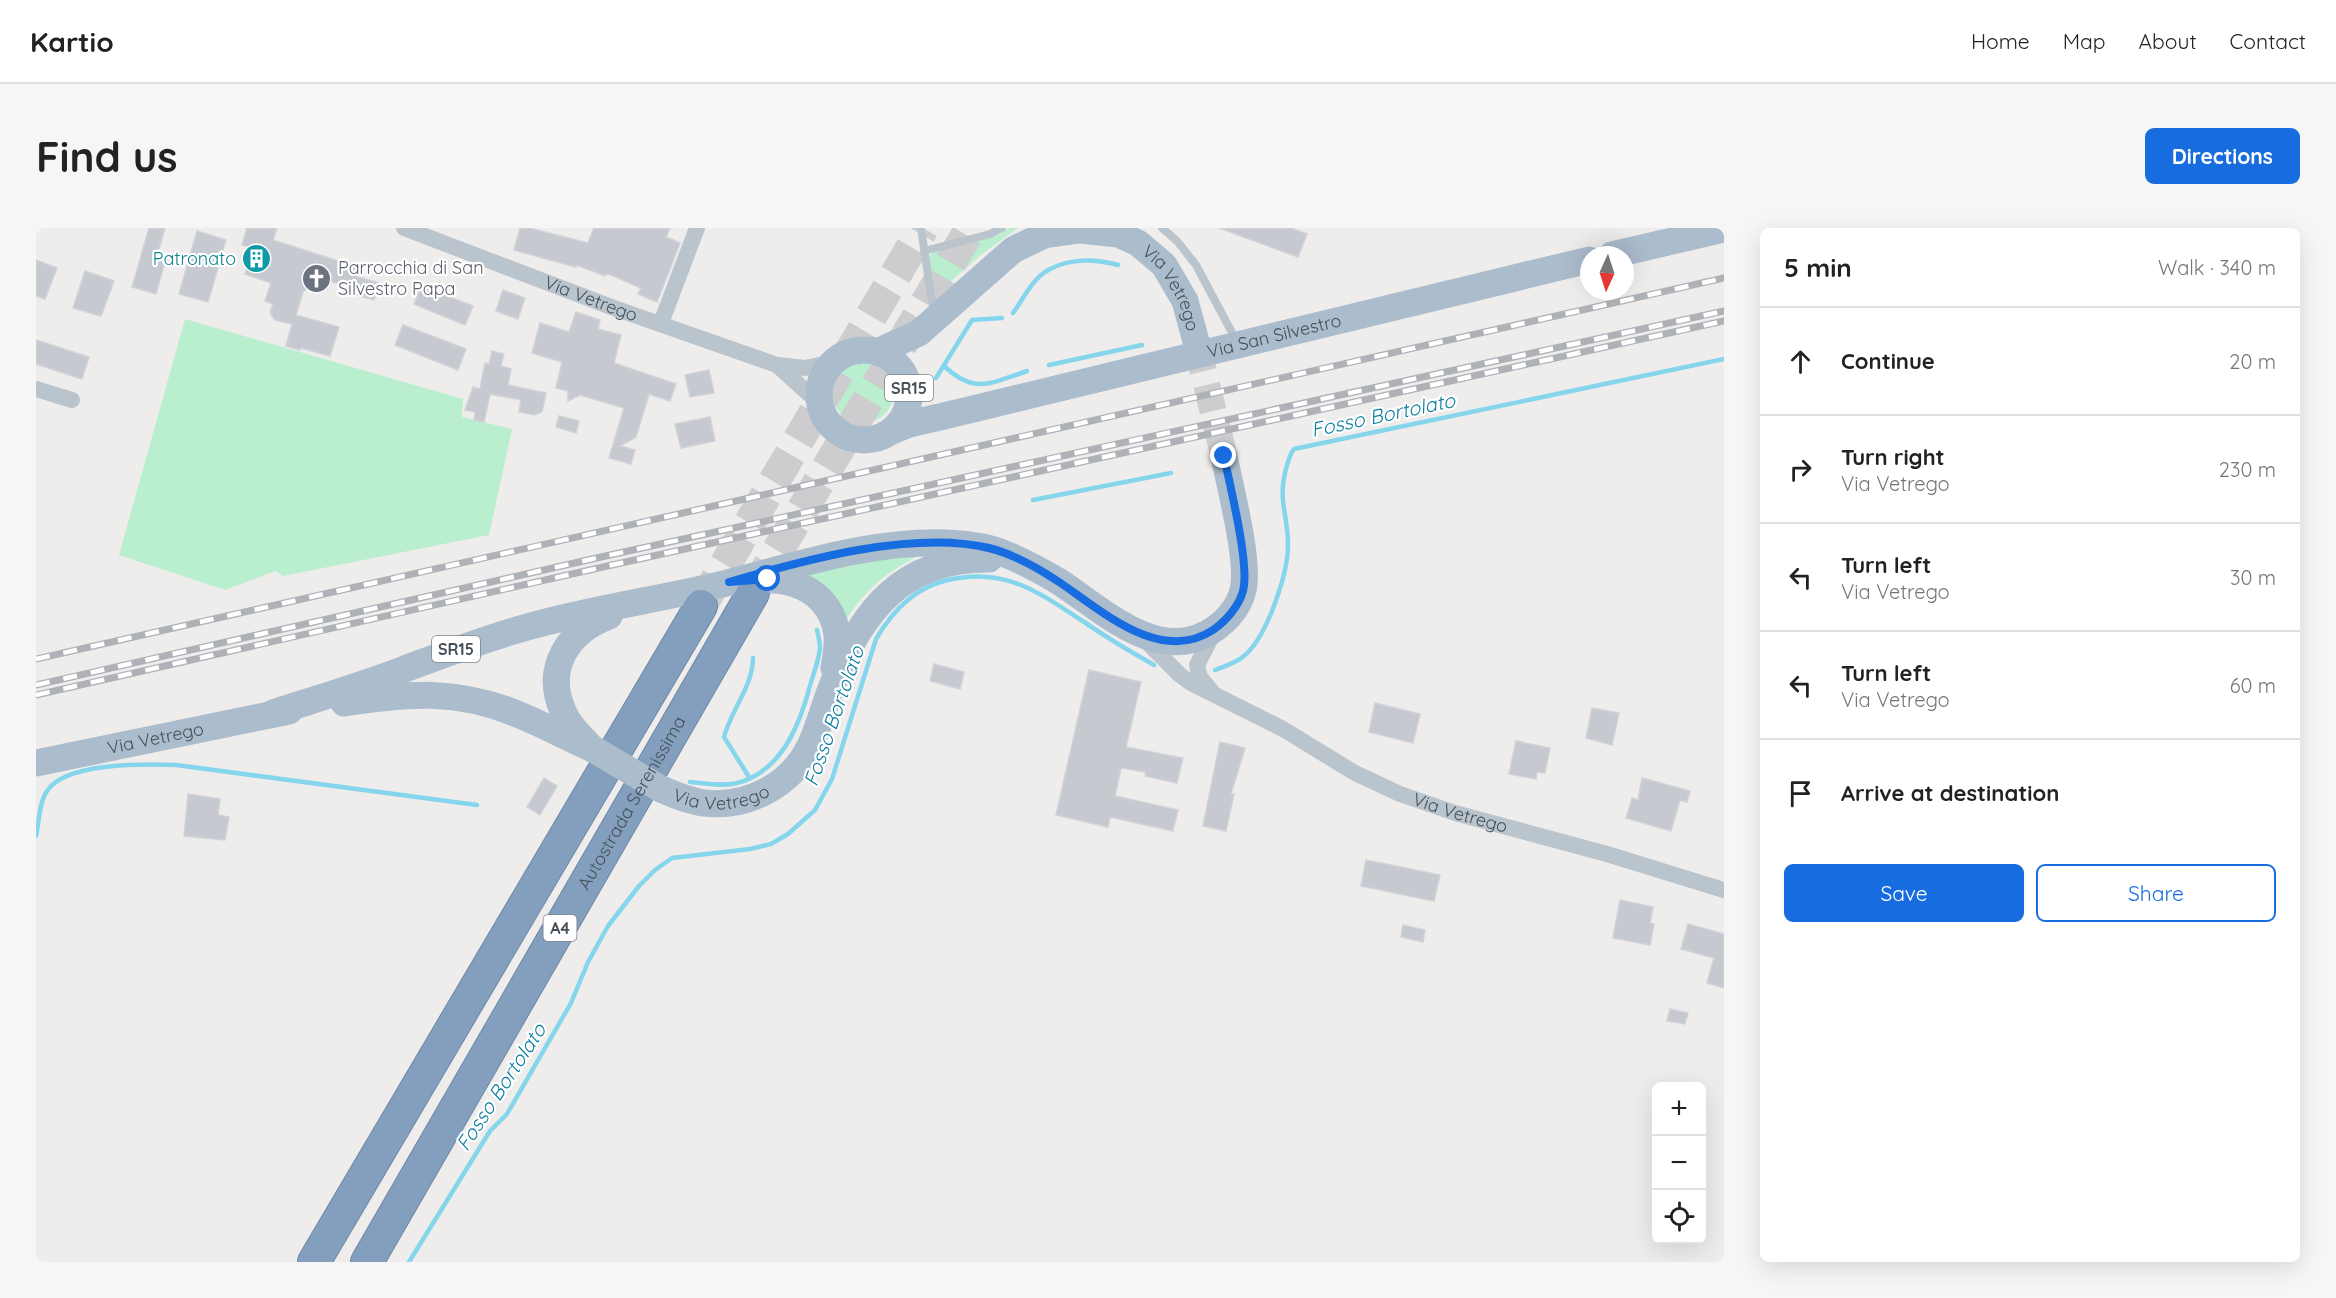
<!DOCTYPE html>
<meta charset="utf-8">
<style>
body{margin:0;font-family:Quicksand,sans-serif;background:#f6f6f6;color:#222}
.controls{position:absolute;right:18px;bottom:18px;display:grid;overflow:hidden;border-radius:9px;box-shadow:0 6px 24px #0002}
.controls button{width:54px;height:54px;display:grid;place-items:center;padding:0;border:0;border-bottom:2px solid #e0e0e0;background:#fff;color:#222;font:30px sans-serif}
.compass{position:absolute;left:1544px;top:18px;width:54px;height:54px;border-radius:50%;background:#fff;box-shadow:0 6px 24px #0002;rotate:183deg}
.stop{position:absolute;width:18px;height:18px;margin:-14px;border:4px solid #176ddf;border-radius:50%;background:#fff}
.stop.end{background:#176ddf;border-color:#fff;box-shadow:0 2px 6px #0008}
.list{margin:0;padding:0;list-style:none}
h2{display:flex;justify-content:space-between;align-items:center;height:78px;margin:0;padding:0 24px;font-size:26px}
h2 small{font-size:20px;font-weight:400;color:#767676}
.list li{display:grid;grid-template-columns:39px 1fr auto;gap:18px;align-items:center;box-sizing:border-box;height:108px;padding:0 24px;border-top:2px solid #e0e0e0}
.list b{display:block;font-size:22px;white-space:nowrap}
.list p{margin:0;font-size:20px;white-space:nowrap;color:#767676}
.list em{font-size:20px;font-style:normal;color:#767676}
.actions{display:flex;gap:12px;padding:18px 24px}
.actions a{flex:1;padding:14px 0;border:2px solid #176ddf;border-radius:9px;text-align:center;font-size:21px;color:#176ddf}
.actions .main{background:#176ddf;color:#fff}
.icon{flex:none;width:33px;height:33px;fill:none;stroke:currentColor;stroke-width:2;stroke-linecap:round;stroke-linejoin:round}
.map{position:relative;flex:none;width:1688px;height:1034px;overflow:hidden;border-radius:9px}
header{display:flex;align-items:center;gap:36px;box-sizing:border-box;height:84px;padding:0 30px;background:#fff;border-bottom:2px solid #e0e0e0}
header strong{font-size:28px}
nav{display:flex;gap:33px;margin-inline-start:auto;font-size:21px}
.intro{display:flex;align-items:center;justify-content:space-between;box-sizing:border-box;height:144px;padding:0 36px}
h1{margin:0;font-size:42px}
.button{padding:15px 27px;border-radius:9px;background:#176ddf;color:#fff;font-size:21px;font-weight:700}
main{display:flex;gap:36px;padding:0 36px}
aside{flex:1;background:#fff;border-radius:9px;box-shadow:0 6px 24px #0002}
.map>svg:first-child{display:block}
</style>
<header>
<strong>Kartio</strong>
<nav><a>Home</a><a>Map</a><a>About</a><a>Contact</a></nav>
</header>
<div class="intro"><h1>Find us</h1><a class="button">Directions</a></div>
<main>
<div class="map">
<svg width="1688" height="1034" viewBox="0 0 1688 1034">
<rect width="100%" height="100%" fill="#efecec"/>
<path fill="#b9efce" d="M973,0H982L946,26L899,67L892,29L897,24L963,7Z
M149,91L427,171L426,189L476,201L453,307L247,348L239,343L189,362L83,327Z
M796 164a31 31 0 1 1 62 0a31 31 0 1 1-62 0Z
M884,327C851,344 830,360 810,392L767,349L802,336Z"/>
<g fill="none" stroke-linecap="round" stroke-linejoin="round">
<path stroke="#85d6ec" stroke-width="4.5" d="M977,85C986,73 993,57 1005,47C1027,30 1056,30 1082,37
M1013,137L1106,117
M908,138C939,167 955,155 991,143
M900,150L936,92L966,90
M997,272L1135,245
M1179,442C1189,438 1200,435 1208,428C1231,409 1253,344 1252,314C1251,282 1241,272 1251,237C1253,231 1254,226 1258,221L1688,131
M713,549L688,509C695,482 717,458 717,430
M654,554C669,555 686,559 701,555C743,544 761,503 772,465C775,451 783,434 784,420C784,414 782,407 781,402
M0,608C3,595 3,574 11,563C30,534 108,536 140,537L441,577
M373,1034L454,903L471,886L535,775L552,734L572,698L603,658L619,642L636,630L714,621L735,616L752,606L779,582L796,551L840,411C857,382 879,359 912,352C970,338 1005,366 1051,396C1073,411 1095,424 1118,437"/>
</g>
<path fill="#c6c9cf" stroke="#d0d2d8" stroke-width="1.5" d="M113,0H129L121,28L130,30L120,66L96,59Z
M211,0H241L237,12L324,40L322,49L343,55L338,72L317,66L319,60L293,53L291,61L276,56L267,64L260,87L303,99L294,128L265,120L264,122L250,118L256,96L239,92L236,88L234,84L237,76L229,73L235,55L209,46L217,20L206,17Z
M484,0H493L552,15L558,0H634L630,9L644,15L621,74L602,66L605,60L573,46H570L569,48L541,37L540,39L478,22Z
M1183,0H1255L1271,6L1262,29Z
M161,3L190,12L172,74L143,66Z
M0,32L21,40L9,71L0,68Z
M49,43L78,53L65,88L37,80Z
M385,58L437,78L429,97L378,76Z
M467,62L489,70L482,91L460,83Z
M540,84L564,92L562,101L585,107L578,135L640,156L634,173L613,166L600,209L584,218L599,222L595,236L573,230L588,180L544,167L532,173V163L520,160L526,134L496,125L504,95L533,104Z
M367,97L430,121L422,142L359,117Z
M0,112L53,129L46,151L0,136Z
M456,123L468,126L465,138L475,141L472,157L510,165L506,184L498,187L483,184L485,172L454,166L448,194L438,192L439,184L429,182L437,159L444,161L449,135L453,136Z
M673,142L678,165L654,169L649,147Z
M523,188L543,193L540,205L520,199Z
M674,189L679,213L645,220L639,196Z
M898,436L928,444L924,461L894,453Z
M1053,442L1105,454L1090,519L1147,530L1141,555L1109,548L1110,544L1085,540L1079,568L1142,582L1137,603L1074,589L1072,599L1020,587Z
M1339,475L1384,486L1377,515L1333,504Z
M1556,480L1583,485L1576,517L1550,510Z
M1480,513L1514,520L1509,545L1501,544L1500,551L1473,546Z
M1184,514L1209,520L1195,566H1198L1190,603L1167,598Z
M508,550L521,558L504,587L491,579Z
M1606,550L1654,563L1651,574L1644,572L1635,603L1590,590L1596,570L1602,572Z
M152,566L184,571L182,587L193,589L189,612L148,608Z
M1330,632L1404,647L1398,673L1325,658Z
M1584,672L1617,679L1614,695L1618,696L1614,717L1577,710Z
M1652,696L1688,706V760L1671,755L1678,730L1645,721Z
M1367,697L1389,702L1387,714L1365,709Z
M1634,781L1652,785L1649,796L1631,793Z"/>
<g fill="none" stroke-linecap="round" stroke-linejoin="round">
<path stroke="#cdcdcf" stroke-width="27" stroke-dasharray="27 14" stroke-linecap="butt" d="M1161,117L1188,228"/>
<path stroke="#cdcdcf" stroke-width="32" stroke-dasharray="32 16" stroke-linecap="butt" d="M717,364L935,0
M665,378L887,0"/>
<defs>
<g id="motorway">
<path d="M278,1034L665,378"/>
<path id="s7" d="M331,1034L717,365"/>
</g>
</defs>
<use href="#motorway" stroke="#6e8aa8" stroke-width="34"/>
<path stroke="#bac4cc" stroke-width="8" d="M885,0L896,74
M1126,0L1141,13L1160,37L1201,114
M888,23L954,6L966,0"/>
<g stroke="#bac4cc" stroke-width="16">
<path id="s1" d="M368,0L578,80L741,137L769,140L797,134"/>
<path d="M625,95L661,0"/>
<path d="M741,137L783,175"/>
<path d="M0,161L36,172"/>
<path id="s2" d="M1107,410L1144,447L1155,455L1247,501L1319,545L1364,566L1419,585L1571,626L1688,662"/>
<path d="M1177,465L1164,449L1161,437L1178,404"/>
</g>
<g stroke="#abbccc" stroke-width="27">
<path d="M1576,27L1688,1"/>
<circle cx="828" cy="167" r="45"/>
<path id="s3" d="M841,124L883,105L977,22L1008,7L1044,2L1082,6L1102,15L1128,37L1149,73L1161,117"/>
<path id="s4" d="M856,203L873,196L908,188L1553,32"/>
<path d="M724,352C761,349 795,367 801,406C802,417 800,429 798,440"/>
<path d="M308,475C372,465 421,461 481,486C507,496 531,510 557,521"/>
<path d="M237,485C280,471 324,458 366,442C409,426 450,410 495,398C559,380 626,371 691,355C762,337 837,312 911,315C931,316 952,318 969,326C987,333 1005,343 1022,353C1063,379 1118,434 1170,406C1186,398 1203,381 1207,362C1214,334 1194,259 1188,228"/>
<path d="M552,516C542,506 532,496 527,483C508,440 532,403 573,388"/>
<path id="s5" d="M0,535L253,483"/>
<path id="s6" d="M625,561C639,567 653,573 668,575C712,580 755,557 774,518C783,499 788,478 796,458C825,383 867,330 953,331"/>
</g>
<use href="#motorway" stroke="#839fbd" stroke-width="32"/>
<defs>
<path id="rail" d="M0,431L1688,50
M0,457L565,329L1688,83
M0,467L567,339L1688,93"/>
</defs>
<use href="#rail" stroke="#aeb2b7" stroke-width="7"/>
<use href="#rail" stroke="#fff" stroke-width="4.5" stroke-dasharray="14" stroke-linecap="butt"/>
<path stroke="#abbccc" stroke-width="27" d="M557,521L625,561"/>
</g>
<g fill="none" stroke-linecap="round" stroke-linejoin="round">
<path stroke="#176ddf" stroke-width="8" d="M732,351L693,354C768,332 876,302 953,320C977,326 1002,340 1023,354C1065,382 1124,437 1177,402C1190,393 1203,378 1207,363C1214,336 1194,259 1188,228"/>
</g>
<defs>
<symbol id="building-disc" viewBox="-11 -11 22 22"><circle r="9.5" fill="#0f9aa8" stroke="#fff"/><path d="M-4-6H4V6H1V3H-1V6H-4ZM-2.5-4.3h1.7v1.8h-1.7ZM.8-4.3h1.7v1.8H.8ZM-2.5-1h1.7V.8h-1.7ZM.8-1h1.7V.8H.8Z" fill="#fff"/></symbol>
<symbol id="church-disc" viewBox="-11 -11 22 22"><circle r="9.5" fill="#6b7280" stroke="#fff"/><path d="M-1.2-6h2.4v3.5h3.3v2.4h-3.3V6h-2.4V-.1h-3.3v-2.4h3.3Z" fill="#fff"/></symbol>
</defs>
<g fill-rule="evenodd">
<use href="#building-disc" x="204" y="14" width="33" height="33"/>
<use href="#church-disc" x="264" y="34" width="33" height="33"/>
</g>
<g text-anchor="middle" stroke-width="4.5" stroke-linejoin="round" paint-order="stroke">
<g fill="#fff" stroke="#7d848c" stroke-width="1.5">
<rect x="849" y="147" width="48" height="26" rx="4.5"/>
<rect x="396" y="408" width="48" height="26" rx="4.5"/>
<rect x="507.5" y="687" width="33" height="26" rx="4.5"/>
</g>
<g font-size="16" font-weight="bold" fill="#45505a">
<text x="873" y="166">SR15</text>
<text x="420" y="427">SR15</text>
<text x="524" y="706">A4</text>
</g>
<g font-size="18" fill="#0d838f" stroke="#fff" text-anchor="end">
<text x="200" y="37">Patronato</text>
</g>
<g font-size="18" fill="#5b616d" stroke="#fff" text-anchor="start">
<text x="302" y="46">Parrocchia di San<tspan x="302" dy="21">Silvestro Papa</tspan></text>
</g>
<g font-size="18" fill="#45505a" stroke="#fff">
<text dy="6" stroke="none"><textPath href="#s3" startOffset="360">Via Vetrego</textPath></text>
<text dy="6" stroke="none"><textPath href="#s1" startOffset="200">Via Vetrego</textPath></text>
<text dy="6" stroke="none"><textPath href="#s4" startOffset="394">Via San Silvestro</textPath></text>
<text dy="6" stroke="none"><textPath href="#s5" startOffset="122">Via Vetrego</textPath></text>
<text dy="6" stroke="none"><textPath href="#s6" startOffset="63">Via Vetrego</textPath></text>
<text dy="6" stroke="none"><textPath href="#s7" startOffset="530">Autostrada Serenissima</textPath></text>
<text dy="6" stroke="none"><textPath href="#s2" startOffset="366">Via Vetrego</textPath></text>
</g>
<g font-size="20" font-style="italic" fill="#0a7fa0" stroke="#fff">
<text transform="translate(1347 187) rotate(-12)" y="7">Fosso Bortolato</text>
<text transform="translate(798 488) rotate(-71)" y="7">Fosso Bortolato</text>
<text transform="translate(465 859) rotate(-57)" y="7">Fosso Bortolato</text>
</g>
</g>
</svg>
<div class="controls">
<button>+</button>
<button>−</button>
<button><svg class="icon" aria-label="locate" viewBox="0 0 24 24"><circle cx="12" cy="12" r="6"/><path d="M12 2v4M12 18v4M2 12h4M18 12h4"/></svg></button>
</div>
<svg class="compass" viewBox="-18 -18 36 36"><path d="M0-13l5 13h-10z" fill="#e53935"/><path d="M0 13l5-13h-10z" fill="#767676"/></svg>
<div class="stop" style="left:732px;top:351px"></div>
<div class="stop end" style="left:1188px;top:228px"></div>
</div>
<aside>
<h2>5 min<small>Walk · 340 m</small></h2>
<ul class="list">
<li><svg class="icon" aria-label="ahead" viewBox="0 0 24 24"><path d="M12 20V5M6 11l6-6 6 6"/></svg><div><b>Continue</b></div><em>20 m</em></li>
<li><svg class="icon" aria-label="right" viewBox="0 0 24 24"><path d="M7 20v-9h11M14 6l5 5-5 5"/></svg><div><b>Turn right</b><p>Via Vetrego</p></div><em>230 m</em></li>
<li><svg class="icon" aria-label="left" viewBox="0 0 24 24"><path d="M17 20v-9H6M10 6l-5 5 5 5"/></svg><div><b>Turn left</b><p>Via Vetrego</p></div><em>30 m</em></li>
<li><svg class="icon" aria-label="left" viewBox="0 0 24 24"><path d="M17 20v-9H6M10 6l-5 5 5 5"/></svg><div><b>Turn left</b><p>Via Vetrego</p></div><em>60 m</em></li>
<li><svg class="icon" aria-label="arrive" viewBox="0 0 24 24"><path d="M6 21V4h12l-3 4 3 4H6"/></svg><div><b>Arrive at destination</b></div></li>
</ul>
<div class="actions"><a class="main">Save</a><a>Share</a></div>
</aside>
</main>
